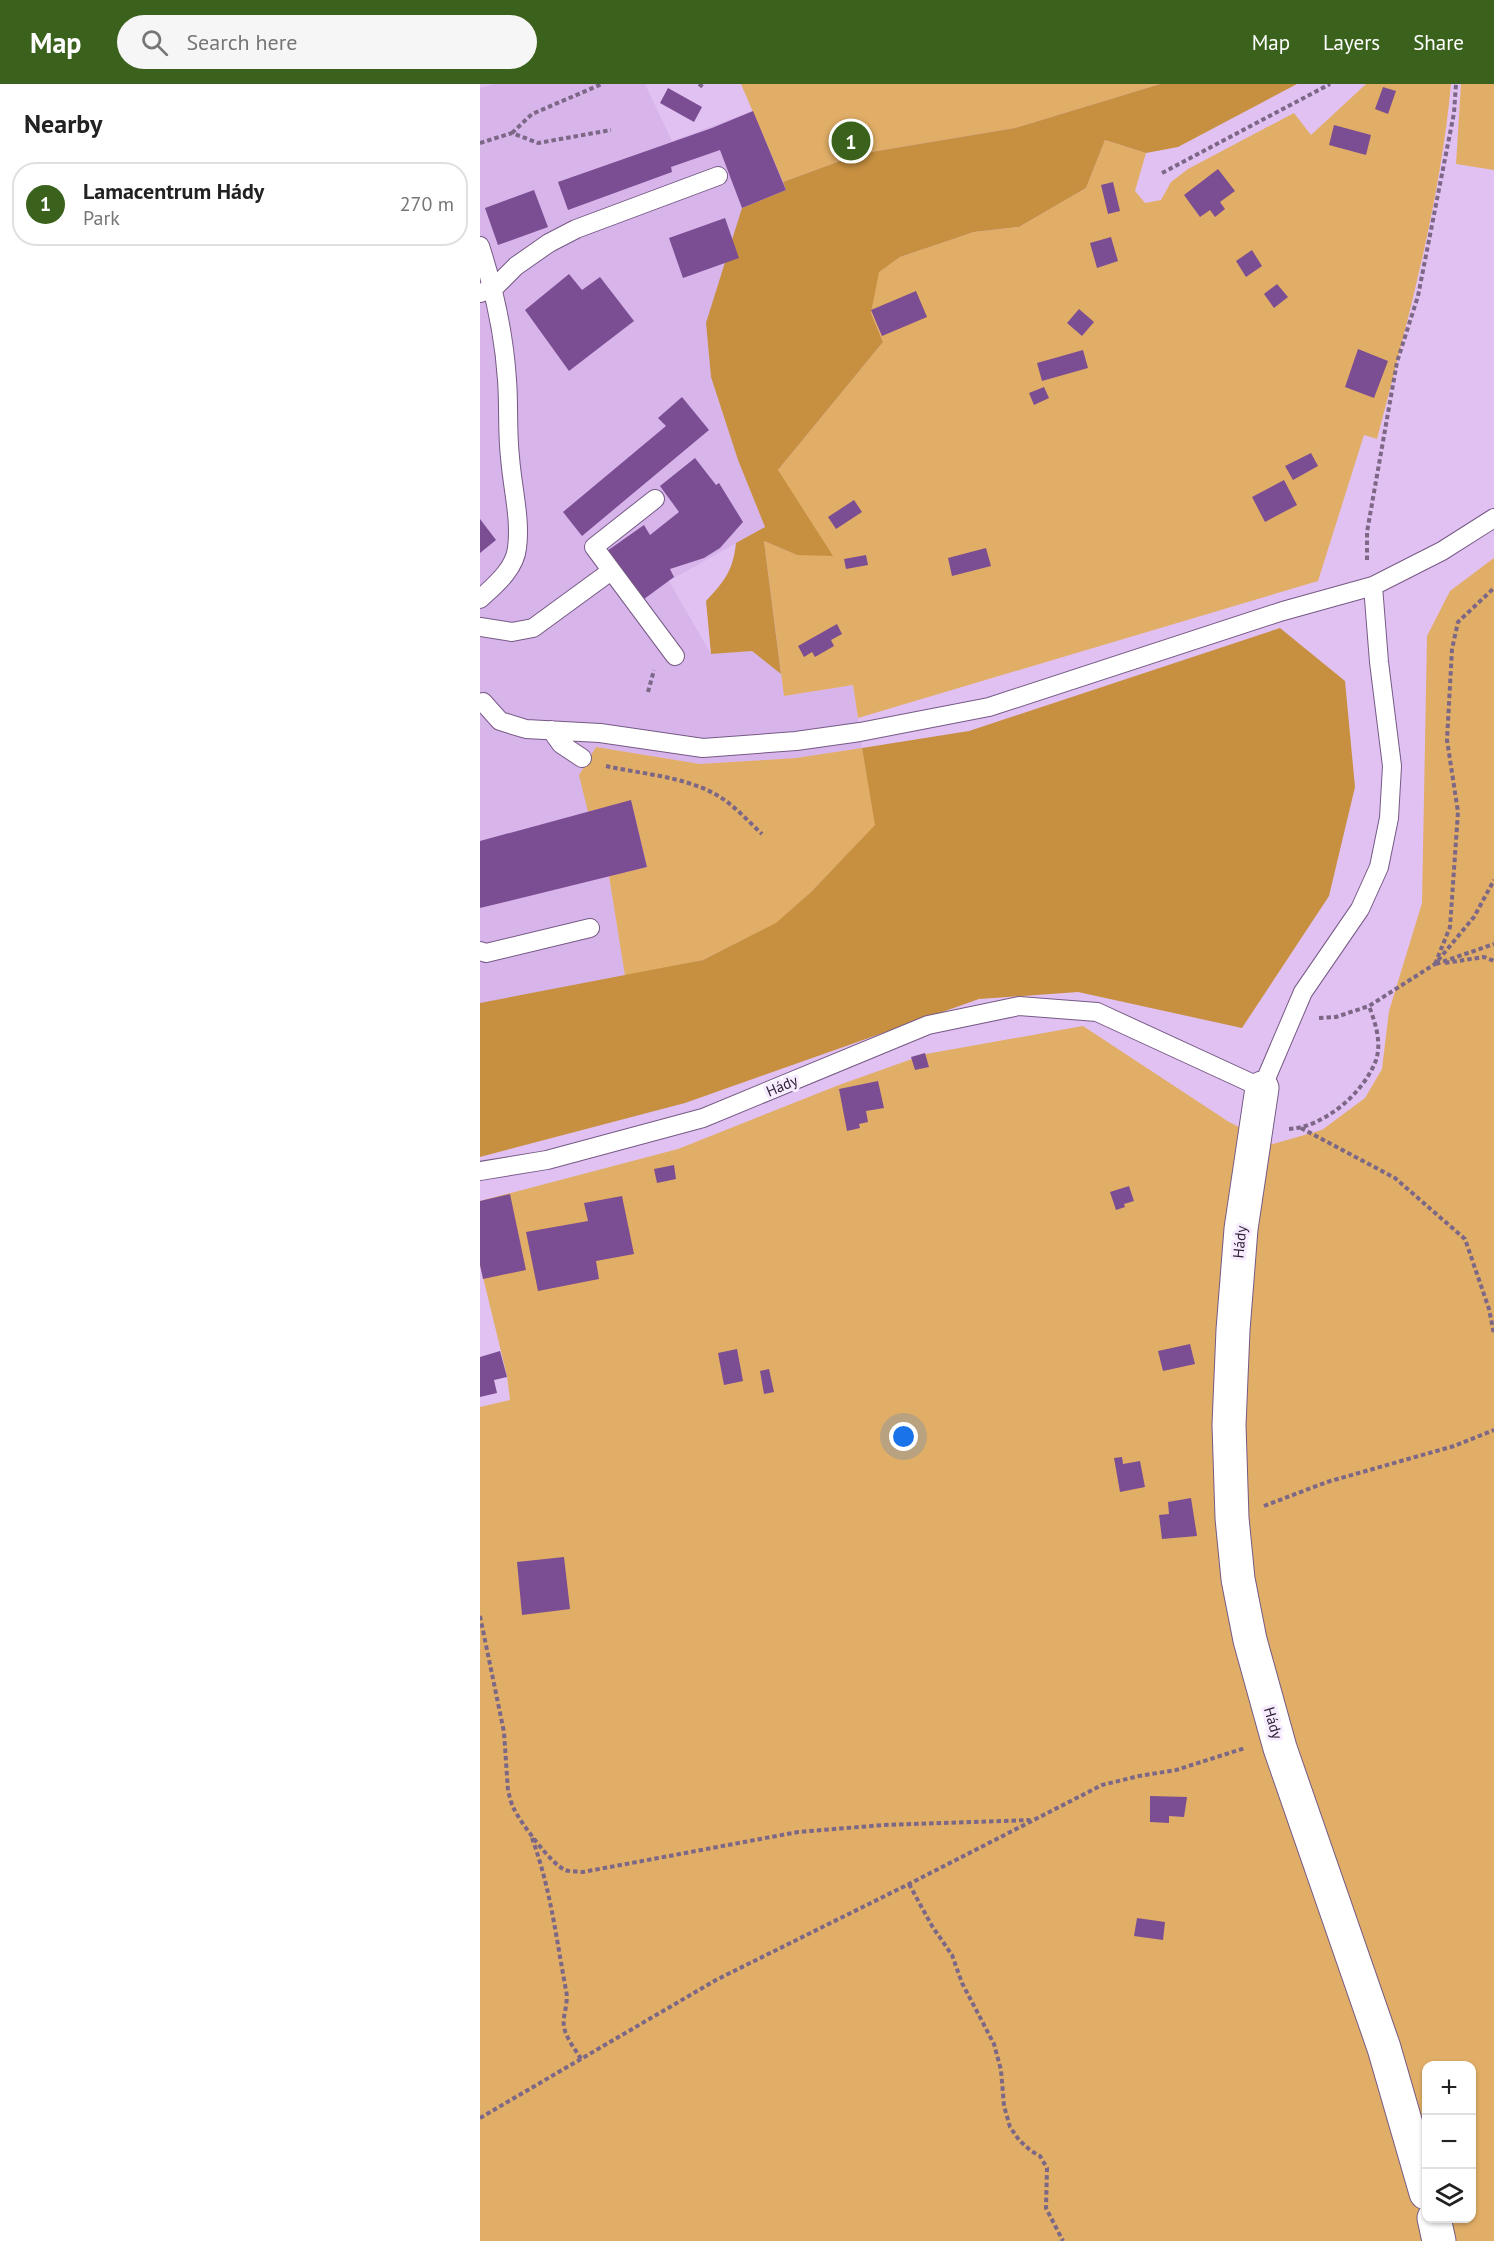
<!DOCTYPE html>
<meta charset="utf-8">
<style>
body{margin:0;font-family:"PT Sans",sans-serif;background:#f6f6f6;color:#222}
.controls{position:absolute;right:18px;bottom:18px;display:grid;overflow:hidden;border-radius:12px;box-shadow:0 2px 4px #0004}
.controls button{width:54px;height:54px;display:grid;place-items:center;padding:0;border:0;border-bottom:2px solid #e0e0e0;background:#fff;color:#222;font:30px sans-serif}
.you{position:absolute;left:424px;top:1353px;width:21px;height:21px;margin:-15px;border:4px solid #fff;border-radius:50%;background:#1a73e8;box-shadow:0 0 0 9px #1a73e833}
.badge{display:grid;place-items:center;width:39px;height:39px;border-radius:50%;background:#3b621c;color:#fff;font-size:20px;font-weight:700}
.pin{position:absolute;translate:-50% -50%;border:3px solid #fff;box-shadow:0 2px 6px #0006}
.list{margin:0;padding:0;list-style:none}
h2{display:flex;justify-content:space-between;align-items:center;height:78px;margin:0;padding:0 24px;font-size:26px}
h2 small{font-size:20px;font-weight:400;color:#767676}
.list li{display:grid;grid-template-columns:39px 1fr auto;gap:18px;align-items:center;box-sizing:border-box;height:84px;margin:0 12px 12px;padding:0 12px;border:2px solid #e0e0e0;border-radius:24px}
.list b{display:block;font-size:22px;white-space:nowrap}
.list p{margin:0;font-size:20px;white-space:nowrap;color:#767676}
.list em{font-size:20px;font-style:normal;color:#767676}
.icon{flex:none;width:33px;height:33px;fill:none;stroke:currentColor;stroke-width:2;stroke-linecap:round;stroke-linejoin:round}
.map{position:relative;flex:none;width:1014px;height:2157px;overflow:hidden}
header{display:flex;align-items:center;gap:36px;box-sizing:border-box;height:84px;padding:0 30px;background:#3b621c;color:#fff}
header strong{font-size:28px}
nav{display:flex;gap:33px;margin-inline-start:auto;font-size:21px}
.search{width:420px;height:54px;background:#f6f6f6;display:flex;align-items:center;gap:15px;box-sizing:border-box;padding:0 21px;border-radius:33px;color:#767676;font-size:22px}
main{display:flex}
aside{flex:1;background:#fff}
.map>svg:first-child{display:block}
</style>
<header>
<strong>Map</strong>
<div class="search"><svg class="icon" aria-label="search" viewBox="0 0 24 24"><circle cx="10" cy="10" r="6"/><path d="M15 15l6 6"/></svg>Search here</div>
<nav><a>Map</a><a>Layers</a><a>Share</a></nav>
</header>
<main>
<aside>
<h2>Nearby<small></small></h2>
<ul class="list">
<li><span class="badge">1</span><div><b>Lamacentrum Hády</b><p>Park</p></div><em>270 m</em></li>
</ul>
</aside>
<div class="map">
<svg width="1014" height="2157" viewBox="0 0 1014 2157">
<rect width="100%" height="100%" fill="#e1c1f2"/>
<path fill="#d7b4ea" d="M15,0H165L192,57L273,27L306,106L226,239L231,293L258,376L285,443L189,497L231,570L272,567L301,590L304,612L373,601L382,664L316,674L220,680L116,663L151,716L167,783L129,792L145,892L0,919V4Z"/>
<path fill="#e1ae67" fill-rule="evenodd" d="M261,0H680L535,44L379,70L303,98Z
M886,0H971C960,120 927,239 897,355L884,351L838,497L378,634L373,601L304,612L284,457L317,471L298,386L403,258L391,229L398,188L420,173L494,148L539,143L606,104L625,56L666,69L655,107L665,119L681,116L691,98L708,85L814,29L831,51Z
M981,0H1014V86L976,80Z
M1014,474V2157H0V1323L30,1316L27,1292L0,1181V1117L198,1065L359,1001L446,970L603,942L749,1038L793,1060L842,1046L885,1014L902,985L909,927L942,819L947,552L970,507ZM946,1982H992V2134H946Z
M116,663L220,680L316,674L382,664L396,741L332,807L297,839L223,876L145,892L129,792L167,783L151,717L108,728L99,691Z"/>
<path fill="#c69040" d="M680,0H817L698,63L666,69L625,56L606,104L539,143L494,148L420,173L399,188L391,229L403,258L298,386L353,472L317,471L284,457L301,590L272,567L231,570L226,517C245,497 253,486 256,459L285,443L258,376L231,293L226,239L262,124L306,106L303,98L379,70L535,44Z
M800,544L865,597L875,703L849,812L762,944L598,908L499,915L205,1019L0,1073V919L223,876L296,839L332,807L395,741L382,664L489,647Z"/>
<path fill="#7b4d92" d="M903,3L916,7L908,30L895,25Z
M188,4L222,23L214,38L180,19Z
M273,27L306,106L262,124L240,66L191,83L192,88L88,126L78,98L232,44Z
M854,41L891,51L886,71L849,61Z
M738,85L755,107L740,118L745,125L735,133L730,126L720,133L704,111Z
M633,98L640,127L628,130L621,101Z
M54,106L68,143L18,161L5,124Z
M245,134L259,174L203,194L189,154Z
M631,153L638,177L617,184L610,159Z
M772,166L782,182L766,193L756,177Z
M89,190L102,206L120,193L154,237L89,287L45,226Z
M797,200L808,213L794,224L784,210Z
M436,207L447,233L402,252L391,226Z
M599,225L614,238L602,252L587,239Z
M878,265L908,277L894,314L865,303Z
M603,266L608,284L562,297L557,279Z
M564,303L569,314L554,321L549,309Z
M202,313L229,346L102,452L83,428L186,342L178,334Z
M831,369L838,382L813,396L805,382Z
M215,374L236,401L239,399L263,438L240,464L224,474L190,485L194,493L160,518L127,467L164,441L170,451L199,428L180,402Z
M804,396L817,421L785,438L772,413Z
M374,416L382,428L356,445L348,433Z
M0,435L16,456L0,469Z
M506,464L511,482L472,492L468,474Z
M386,471L388,481L366,485L364,475Z
M357,540L362,550L351,556L354,562L335,573L332,568L324,573L318,562Z
M151,716L167,783L0,824V757Z
M445,969L449,983L435,986L431,973Z
M398,997L404,1024L386,1027L388,1038L379,1040L380,1044L367,1047L359,1005Z
M194,1081L196,1095L177,1099L174,1085Z
M649,1102L654,1117L644,1120L645,1123L636,1126L630,1108Z
M30,1110L46,1186L3,1195L0,1181V1117Z
M142,1112L154,1170L116,1177L119,1195L58,1207L46,1148L108,1137L104,1119Z
M710,1260L715,1280L683,1287L678,1267Z
M257,1265L263,1297L244,1301L238,1269Z
M20,1267L27,1293L14,1296L17,1309L0,1313V1273Z
M289,1285L294,1308L284,1310L280,1287Z
M642,1373L643,1380L660,1377L665,1403L640,1408L634,1374Z
M711,1414L717,1452L682,1455L679,1431L689,1430L688,1418Z
M84,1473L90,1525L42,1531L37,1478Z
M670,1712L707,1713L704,1733L689,1732V1739L670,1738Z
M657,1834L685,1838L683,1856L654,1852Z"/>
<g fill="none" stroke-linecap="round" stroke-linejoin="round">
<defs>
<path id="service" d="M0,162C14,205 24,249 27,296C29,321 27,347 30,373C32,402 41,435 37,464C35,485 14,502 0,515
M0,209L14,204L36,182L69,159L96,145L238,92
M175,415L114,463L195,572
M0,543L32,548L53,544L131,487
M0,619L3,618L20,637L46,645L120,649L223,664L316,657L380,648L509,623L803,527L893,502
M71,646L81,660L102,674
M0,867L6,869L110,844
M0,1087L67,1076L223,1034L448,941L539,922L617,928L782,1004L823,908L880,825L899,783L909,734L912,682L899,578L893,502L962,467L1014,434"/>
<path id="minor" d="M782,1004L761,1145L753,1246L749,1341L752,1434L758,1495L770,1556L800,1664L904,1964L946,2109
M954,2134L959,2157"/>
</defs>
<use href="#service" stroke="#765a85" stroke-width="20"/>
<use href="#minor" stroke="#765a85" stroke-width="35"/>
<path stroke="#7c6787" stroke-width="4" stroke-dasharray="4.5 3" stroke-linecap="butt" d="M219,0L224,4
M32,49L52,30L122,0
M0,59L32,49L58,59L131,46
M682,89L850,0
M887,476V448L917,278L938,212L974,29L976,0
M168,608L174,586
M126,682C161,690 202,692 235,710C253,720 267,736 282,750
M965,879L1004,873L1014,877
M955,880L970,843L978,728L967,656L972,565L978,538L1014,504
M956,880L1014,860
M839,934L856,933L889,922L955,880L994,833L1014,796
M821,1044L915,1094L985,1155L1009,1225L1014,1250
M809,1045C844,1043 884,1009 896,976C902,958 895,938 889,922
M784,1422L847,1398L974,1362L1014,1346
M0,1532L24,1648L28,1707C30,1713 31,1720 34,1725C41,1739 71,1780 85,1786C90,1788 97,1787 103,1788L318,1748L403,1741L550,1736
M52,1754C71,1806 76,1854 86,1906C89,1920 82,1932 84,1943C86,1954 95,1965 101,1975
M429,1800L452,1842L472,1871L482,1899L514,1960L521,1986L524,2022L530,2043L539,2056L551,2067L560,2072L567,2084L566,2124L583,2157
M0,2034L236,1896L429,1800L622,1701L659,1692L696,1686L765,1664"/>
<use href="#service" stroke="#fff" stroke-width="18"/>
<use href="#minor" stroke="#fff" stroke-width="33"/>
</g>
<g text-anchor="middle" stroke-width="6" stroke-linejoin="round" paint-order="stroke">
<g font-size="15" fill="#291d2f" stroke="#f7ebff">
<text transform="translate(302 1002) rotate(-23)" y="5">Hády</text>
<text transform="translate(760 1158) rotate(-84)" y="5">Hády</text>
<text transform="translate(793 1639) rotate(74)" y="5">Hády</text>
</g>
</g>
</svg>
<div class="controls">
<button>+</button>
<button>−</button>
<button><svg class="icon" aria-label="layers" viewBox="0 0 24 24"><path d="M12 4l9 5-9 5-9-5zM3 14l9 5 9-5"/></svg></button>
</div>
<div class="you"></div>
<div class="pin badge" style="left:371px;top:57px">1</div>
</div>
</main>
